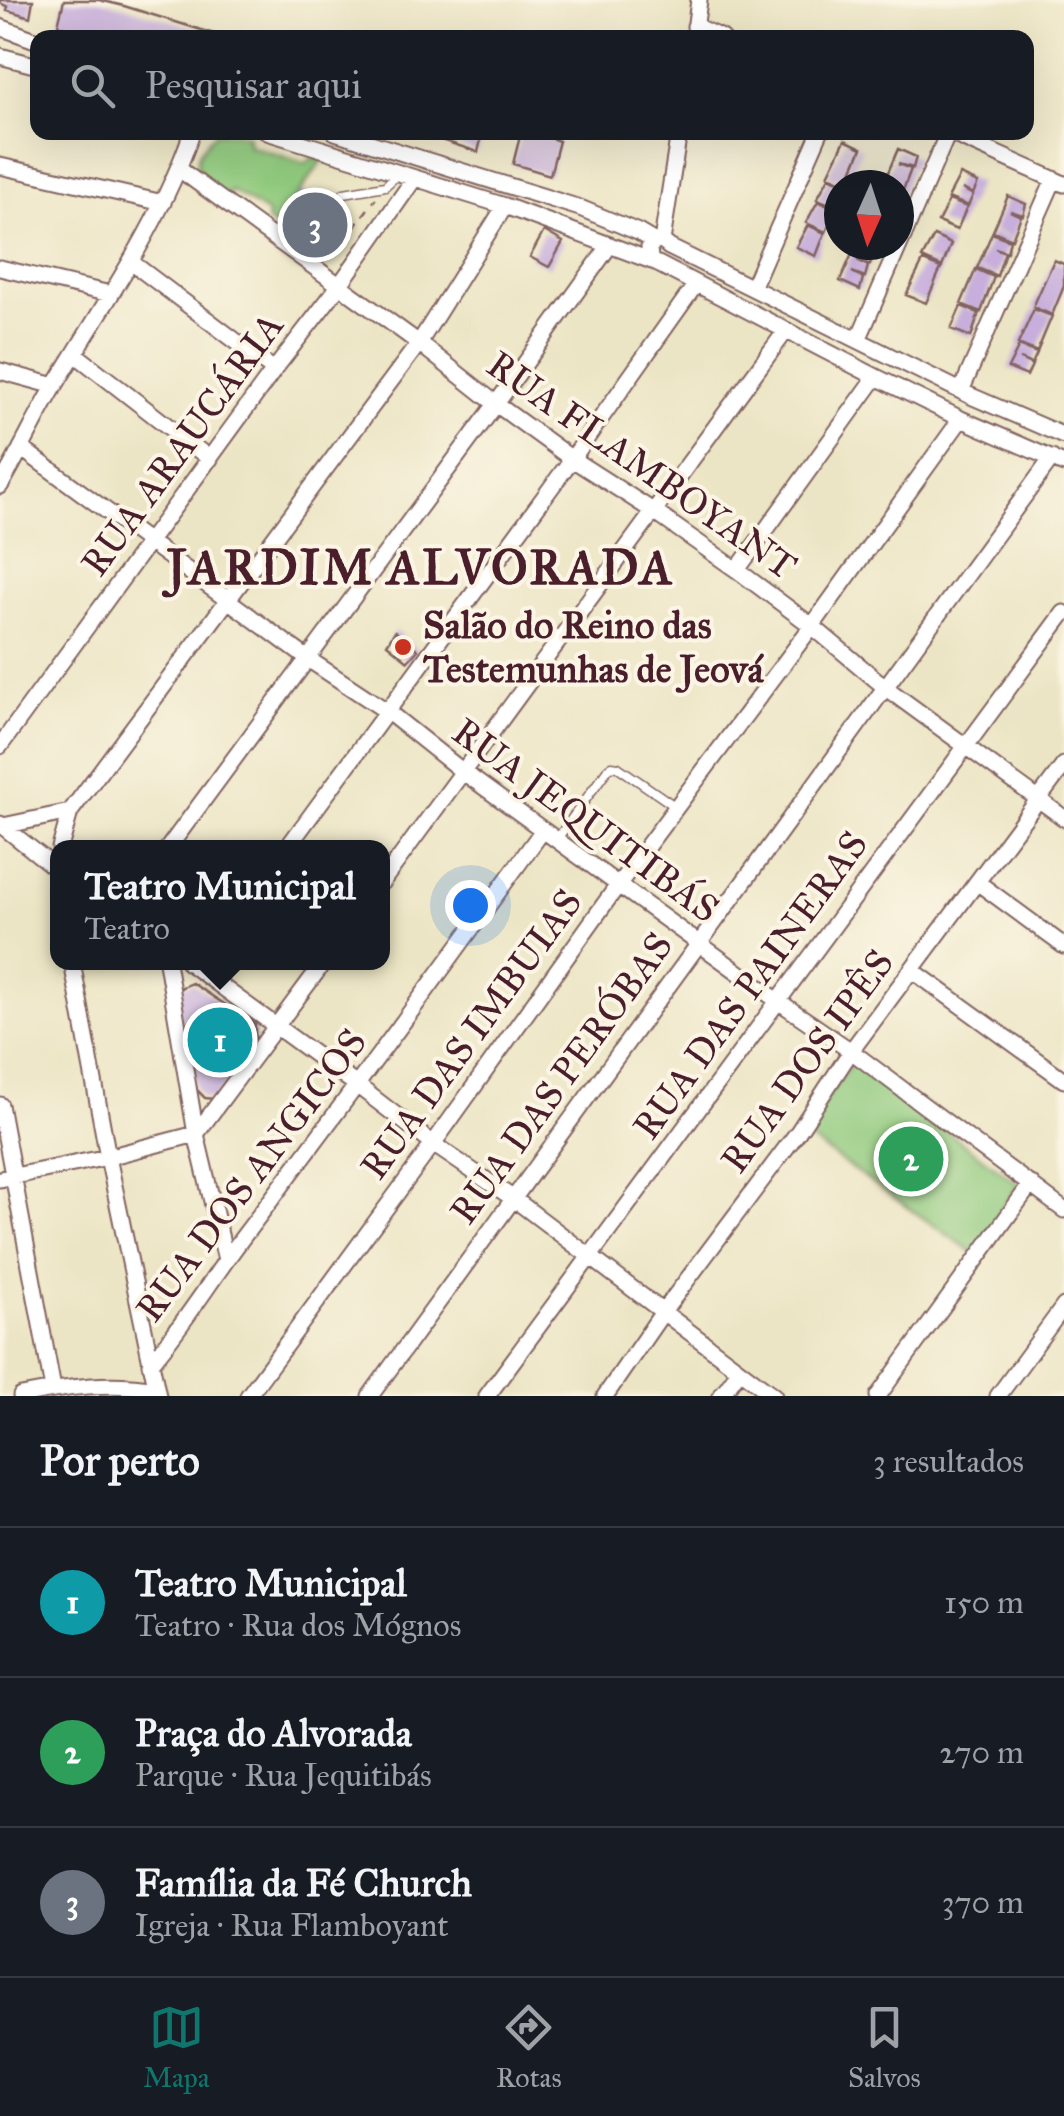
<!DOCTYPE html>
<html lang="pt">
<meta charset="utf-8">
<style>
body{margin:0;font-family:"IM FELL Great Primer",serif;background:#242831;color:#f1f3f6}
.compass{position:absolute;left:824px;top:170px;width:90px;height:90px;border-radius:50%;background:#171b24;box-shadow:0 10px 40px #0002;rotate:183deg}
.you{position:absolute;left:470px;top:905px;width:35px;height:35px;margin:-25px;border:8px solid #fff;border-radius:50%;background:#1a73e8;box-shadow:0 0 0 15px #1a73e833}
.badge{display:grid;place-items:center;width:65px;height:65px;border-radius:50%;background:#0f766e;color:#fff;font-size:32px;font-weight:700}
.pin{position:absolute;translate:-50% -50%;border:5px solid #fff;box-shadow:0 2px 10px #0006}
.popup{position:absolute;left:50px;top:840px;width:340px;height:130px;box-sizing:border-box;display:grid;place-content:center;border-radius:20px;background:#171b24;filter:drop-shadow(0 2px 8px #0005);font-size:32px;white-space:nowrap;color:#9ea1a6}
.popup b{font-size:38px;color:#f1f3f6}
.popup::after{content:'';position:absolute;left:50%;top:100%;margin-left:-20px;border:20px solid transparent;border-top-color:#171b24}
.list{margin:0;padding:0;list-style:none}
h2{display:flex;justify-content:space-between;align-items:center;height:130px;margin:0;padding:0 40px;font-size:42px}
h2 small{font-size:32px;font-weight:400;color:#9ea1a6}
.list li{display:grid;grid-template-columns:65px 1fr auto;gap:30px;align-items:center;box-sizing:border-box;height:150px;padding:0 40px;border-top:2px solid #363941}
.list b{display:block;font-size:38px;white-space:nowrap}
.list p{margin:0;font-size:32px;white-space:nowrap;color:#9ea1a6}
.list em{font-size:32px;font-style:normal;color:#9ea1a6}
.icon{flex:none;width:55px;height:55px;fill:none;stroke:currentColor;stroke-width:2;stroke-linecap:round;stroke-linejoin:round}
.map{position:relative;flex:none;width:1064px;height:1396px;overflow:hidden}
.search{position:absolute;background:#171b24;box-shadow:0 10px 40px #0002;left:30px;right:30px;top:30px;height:110px;display:flex;align-items:center;gap:25px;box-sizing:border-box;padding:0 35px;border-radius:20px;color:#9ea1a6;font-size:38px}
.sheet{height:580px;background:#171b24}
nav{display:flex;justify-content:space-around;align-items:center;box-sizing:border-box;height:140px;border-top:2px solid #363941;background:#171b24;font-size:28px;color:#9ea1a6}
nav a{display:grid;justify-items:center;gap:5px}
nav .on{color:#0f766e}
.map>svg:first-child{display:block}
</style>
<div class="map">
<svg width="1064" height="1396" viewBox="0 0 1064 1396">
<rect width="100%" height="100%" fill="#fcf5e5"/>
<filter id="ink" filterUnits="userSpaceOnUse"><feTurbulence type="fractalNoise" baseFrequency=".01" numOctaves="2"/><feDisplacementMap in="SourceGraphic" scale="20" xChannelSelector="R" yChannelSelector="G"/><feConvolveMatrix kernelMatrix="1 2 1 2 8 2 1 2 1" color-interpolation-filters="sRGB"/></filter>
<filter id="wash" filterUnits="userSpaceOnUse"><feTurbulence type="fractalNoise" baseFrequency=".0048" numOctaves="4" result="noise"/><feDisplacementMap in="SourceGraphic" scale="40" xChannelSelector="R" yChannelSelector="G"/><feGaussianBlur stdDeviation="2.25" result="paint"/><feColorMatrix in="noise" values="0 0 0 0 0 0 0 0 0 0 0 0 0 0 0 0 0 1.4 0 .05"/><feComposite in="paint" operator="in"/></filter>
<g filter="url(#wash)">
<rect width="100%" height="100%" fill="#ece5c5"/>
<path fill="#8fc97d" stroke="#6c7454" stroke-width="2.5" d="M216,133H236L248,136V145L306,164L313,157L322,161L275,227L267,221L268,214L232,191L225,196C197,175 184,161 216,133Z
M852,1062L1019,1184L974,1253L802,1134Z"/>
<g id="blocks">
<path fill="#c7aedc" d="M0,0H33L30,17L7,10L8,7L0,3Z
M64,0H99L124,6L227,38H104L58,25Z
M416,132H483L478,152Z
M521,132H535L559,141L550,175L513,164Z
M845,140L862,148L847,183L828,175Z
M898,149L916,157L913,168L898,164L911,169L902,193L899,191V185L883,184Z
M960,175L978,183L973,194L962,189L973,195L968,206L948,198Z
M829,177L848,185H839V202L837,207L817,199Z
M302,192L352,229L333,257L324,256L279,222Z
M1008,196L1026,204L1023,215L1010,211L1021,216L1012,239L993,231Z
M949,200L967,207L957,230L938,222Z
M818,201L836,209L826,232L806,223Z
M808,225L825,233L816,256L796,247Z
M544,231L563,242L549,267L530,257Z
M992,233L1010,240L1007,252L995,248L1005,252L997,276L977,268Z
M934,236L951,244L942,267L922,258Z
M856,245L879,246L872,258H873L870,265L857,260L868,266L865,277L852,272L863,278L860,290L840,281Z
M1054,260L1064,264V286L1052,315L1033,307Z
M923,261L941,268L926,303L906,295Z
M976,269L994,277L981,312L961,304Z
M961,306L979,313L971,337L951,329Z
M1034,309L1052,316L1037,352L1018,344Z
M1019,346L1037,353L1032,364L1020,359L1032,365L1027,376L1008,368Z
M395,631L418,650L408,661L387,644Z
M192,983L255,1024V1046L214,1099L205,1098L197,1090L176,999L180,988Z"/>
</g>
</g>
<g filter="url(#ink)">
<use href="#blocks" fill-opacity="0" stroke="#836461" stroke-width="2.5"/>
<g fill="none" stroke-linecap="round" stroke-linejoin="round">
<defs>
<path id="service" d="M344,193L385,186L398,174
M557,839L607,770L612,766L618,767L676,807"/>
<path id="minor" d="M695,26L722,38
M0,27L38,41
M694,38L699,0
M0,56L38,66
M267,132L505,206L652,261
M335,132L580,208L638,232L655,242
M948,132L1064,184
M0,166L163,203
M179,169L419,343L496,404L572,459L653,511L737,570L812,626L886,688L1064,818
M662,241L679,132
M650,259L649,247L655,242L662,241L669,247L971,396L1064,436
M131,262L274,370
M658,264L876,377L961,419L1064,464
M0,268L110,294
M752,288L820,132
M858,340L948,133
M75,354L210,459
M0,371L55,386
M961,391L1054,179
M21,448L308,659L388,712L462,771L778,1001L851,1051L1064,1210
M0,486C20,453 36,417 56,384C105,302 161,223 192,132
M737,570L876,377
M0,746L274,370L339,286L414,179
M0,824L58,870
M3,826L70,812
M60,848L70,812L419,343L505,206
M168,848L496,404L610,245
M287,848L572,459L696,284
M382,882L785,332
M977,882L1064,946
M72,962L108,1157L158,1396
M167,962L196,1134L226,1260
M188,962L358,1086L433,1144L514,1199L774,1396
M912,970L1064,1080
M0,1105L53,1389
M0,1179L108,1157L196,1134L324,962
M150,1364C187,1321 215,1273 249,1229C349,1097 446,964 543,830
M21,1396C66,1387 111,1381 156,1389
M248,1396L433,1144L618,885L812,626L961,419
M370,1396L1052,458
M487,1396L1064,613
M605,1396L663,1312L798,1132L851,1051L1064,765
M721,1396L739,1371
M878,1396L1031,1184
M998,1396L1064,1306"/>
</defs>
<use href="#service" stroke="#836461" stroke-width="11"/>
<use href="#minor" stroke="#836461" stroke-width="19"/>
<path stroke="#836461" stroke-width="2.5" stroke-dasharray="8 8" stroke-linecap="butt" d="M344,241L376,198"/>
<use href="#service" stroke="#fff" stroke-width="8"/>
<use href="#minor" stroke="#fff" stroke-width="15"/>
</g>
</g>
<circle fill="#c8321e" stroke="#fcf5e5" stroke-width="4" cx="403" cy="647" r="10"/>
<g text-anchor="middle" stroke-width="8" stroke-linejoin="round" paint-order="stroke">
<g font-size="38" fill="#4a1f2b" stroke="#fcf5e5">
<text transform="translate(182 444) rotate(-54)" y="13">RUA ARAUCÁRIA</text>
<text transform="translate(642 465) rotate(35)" y="13">RUA FLAMBOYANT</text>
<text transform="translate(586 820) rotate(36)" y="13">RUA JEQUITIBÁS</text>
<text transform="translate(750 985) rotate(-54)" y="13">RUA DAS PAINERAS</text>
<text transform="translate(471 1034) rotate(-54)" y="13">RUA DAS IMBUIAS</text>
<text transform="translate(807 1061) rotate(-54)" y="13">RUA DOS IPÊS</text>
<text transform="translate(561 1078) rotate(-54)" y="13">RUA DAS PERÓBAS</text>
<text transform="translate(251 1175) rotate(-53)" y="13">RUA DOS ANGICOS</text>
</g>
<g font-size="38" font-weight="bold" fill="#4a1f2b" stroke="#fcf5e5" text-anchor="start">
<text x="423" y="638">Salão do Reino das<tspan x="423" dy="44">Testemunhas de Jeová</tspan></text>
</g>
<g font-size="48" font-weight="bold" letter-spacing="2.5" fill="#4a1f2b" stroke="#fcf5e5">
<text x="421" y="584">JARDIM ALVORADA</text>
</g>
</g>
</svg>
<svg class="compass" viewBox="-18 -18 36 36"><path d="M0-13l5 13h-10z" fill="#e53935"/><path d="M0 13l5-13h-10z" fill="#9ea1a6"/></svg>
<div class="you"></div>
<div class="pin badge" style="left:220px;top:1040px;background:#0f9aa8">1</div>
<div class="popup"><b>Teatro Municipal</b>Teatro</div>
<div class="pin badge" style="left:911px;top:1159px;background:#2e9e5b">2</div>
<div class="pin badge" style="left:315px;top:225px;background:#6b7280">3</div>
<div class="search"><svg class="icon" aria-label="search" viewBox="0 0 24 24"><circle cx="10" cy="10" r="6"/><path d="M15 15l6 6"/></svg>Pesquisar aqui</div>
</div>
<section class="sheet">
<h2>Por perto<small>3 resultados</small></h2>
<ul class="list">
<li><span class="badge" style="background:#0f9aa8">1</span><div><b>Teatro Municipal</b><p>Teatro · Rua dos Mógnos</p></div><em>150 m</em></li>
<li><span class="badge" style="background:#2e9e5b">2</span><div><b>Praça do Alvorada</b><p>Parque · Rua Jequitibás</p></div><em>270 m</em></li>
<li><span class="badge" style="background:#6b7280">3</span><div><b>Família da Fé Church</b><p>Igreja · Rua Flamboyant</p></div><em>370 m</em></li>
</ul>
</section>
<nav>
<a class="on"><svg class="icon" aria-label="map" viewBox="0 0 24 24"><path d="M3 6l6-2 6 2 6-2v14l-6 2-6-2-6 2zM9 4v14M15 6v14"/></svg>Mapa</a>
<a><svg class="icon" aria-label="directions" viewBox="0 0 24 24"><path d="M12 3l9 9-9 9-9-9zM9 14v-3h6M13 9l2 2-2 2"/></svg>Rotas</a>
<a><svg class="icon" aria-label="saved" viewBox="0 0 24 24"><path d="M7 4h10v16l-5-4-5 4z"/></svg>Salvos</a>
</nav>
